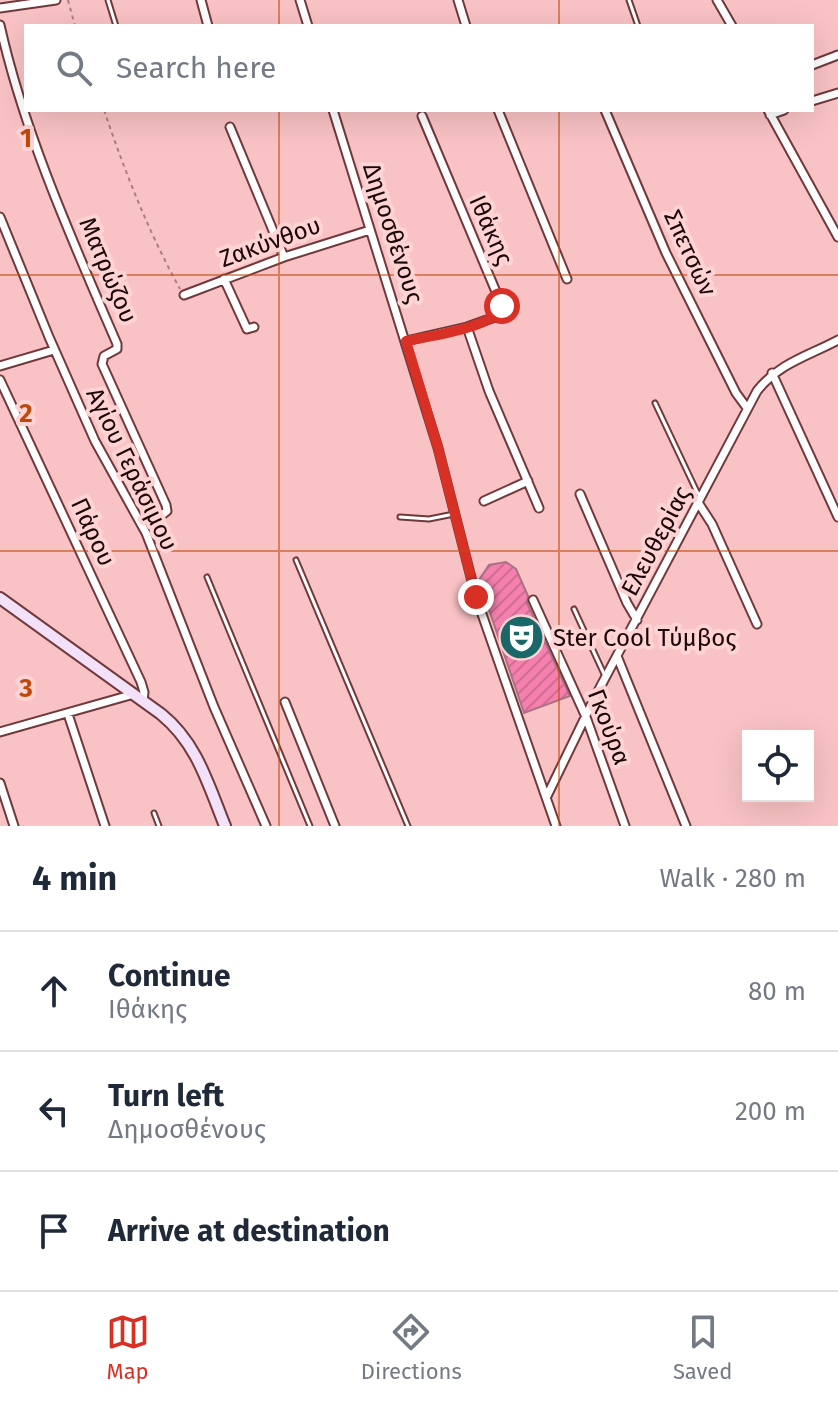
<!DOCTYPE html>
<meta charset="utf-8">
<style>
body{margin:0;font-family:"Fira Sans",sans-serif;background:#f2f2f3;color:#1f2937}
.controls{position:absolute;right:24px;bottom:24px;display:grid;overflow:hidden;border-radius:0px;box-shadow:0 8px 32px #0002}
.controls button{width:72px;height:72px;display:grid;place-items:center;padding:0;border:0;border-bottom:2px solid #e0e1e3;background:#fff;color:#1f2937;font:40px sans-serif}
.stop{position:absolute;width:24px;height:24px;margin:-18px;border:6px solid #d93025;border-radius:50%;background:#fff}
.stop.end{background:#d93025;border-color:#fff;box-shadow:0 2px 8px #0008}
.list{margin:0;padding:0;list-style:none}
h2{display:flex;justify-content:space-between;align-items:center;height:104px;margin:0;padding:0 32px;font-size:34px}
h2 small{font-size:26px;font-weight:400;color:#747a83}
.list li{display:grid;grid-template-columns:52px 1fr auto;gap:24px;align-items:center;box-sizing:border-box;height:120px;padding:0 32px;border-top:2px solid #e0e1e3}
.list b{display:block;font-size:30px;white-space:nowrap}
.list p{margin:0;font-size:26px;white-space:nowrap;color:#747a83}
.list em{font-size:26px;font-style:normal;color:#747a83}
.icon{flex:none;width:44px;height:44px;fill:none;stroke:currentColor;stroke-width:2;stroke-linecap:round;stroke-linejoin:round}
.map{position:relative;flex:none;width:838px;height:826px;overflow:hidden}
.search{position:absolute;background:#fff;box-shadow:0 8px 32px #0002;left:24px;right:24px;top:24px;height:88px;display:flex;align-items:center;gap:20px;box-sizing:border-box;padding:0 28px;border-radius:0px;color:#747a83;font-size:30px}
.sheet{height:464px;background:#fff}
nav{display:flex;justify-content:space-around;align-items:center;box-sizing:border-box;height:112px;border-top:2px solid #e0e1e3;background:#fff;font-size:22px;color:#747a83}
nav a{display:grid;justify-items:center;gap:4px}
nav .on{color:#d93025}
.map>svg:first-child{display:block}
</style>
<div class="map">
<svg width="838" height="826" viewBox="0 0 838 826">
<defs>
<pattern id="building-hatch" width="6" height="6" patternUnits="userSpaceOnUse" patternTransform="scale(2)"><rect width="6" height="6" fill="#f580ad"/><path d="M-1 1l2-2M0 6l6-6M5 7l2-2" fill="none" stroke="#d16d93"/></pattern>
</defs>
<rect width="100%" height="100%" fill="#f9c2c4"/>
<path fill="url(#building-hatch)" stroke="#ab7186" stroke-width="2" d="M506,562L516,569L528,596L527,603L570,696L524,713L479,580L489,565Z"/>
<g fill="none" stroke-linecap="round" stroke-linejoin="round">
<defs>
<path id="service" d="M108,0L116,26
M629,0L638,26
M655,403L697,492L701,496
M400,517L429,519L454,514
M296,560L408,826
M207,577L310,826
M574,609L604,674
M154,813L159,826"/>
<path id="minor" d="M201,0L208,26
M300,0L308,26
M458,0L466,26
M717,0L732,26
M0,8L56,0
M0,25C24,133 73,242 117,344V349L104,356L102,364L166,505L167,511L162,515
M812,65L838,55
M812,101L838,93
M333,110L438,448L476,597L556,826
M498,110L567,279
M605,110L666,253L736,393L747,408
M768,110L838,237
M770,115L784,110
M230,127L284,257
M0,217L49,337L95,441L146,533L214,707L266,826
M224,279L247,329L254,327
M184,295L284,257L370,230
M467,327L489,391L539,508
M406,341L467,327L495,317L502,306L422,116
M0,366L54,350
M772,373L838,517
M0,380L141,682L144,692L143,701
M580,494L627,603L637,620
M484,501L528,481
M699,504L712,524L757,624
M533,600L586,717L625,826
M617,656L686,826
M285,702L335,826
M68,714L105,826
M0,732L134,694
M0,783L14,826
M547,796L595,697L757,391C779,363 808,356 838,340"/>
<path id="secondary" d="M0,598L161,714C197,743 208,784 225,826"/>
</defs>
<use href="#service" stroke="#70393c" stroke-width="7"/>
<use href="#minor" stroke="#70393c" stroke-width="11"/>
<use href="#secondary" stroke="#70393c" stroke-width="14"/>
<path stroke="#aa7f81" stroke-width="2" stroke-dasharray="4 4" stroke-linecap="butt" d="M68,0L75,26
M104,110C125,172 148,231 180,289"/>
<use href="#service" stroke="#fff" stroke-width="3"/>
<use href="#minor" stroke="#fff" stroke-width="7"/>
<use href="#secondary" stroke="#f3e1f9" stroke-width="10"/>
</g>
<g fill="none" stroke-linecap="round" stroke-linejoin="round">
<path stroke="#d93025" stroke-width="10" d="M476,597L438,448L406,341C427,337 497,327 502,306"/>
</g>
<path fill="none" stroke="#bf480b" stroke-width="2" stroke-opacity="0.55" d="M279,0V26M559,0V26M279,110V826M559,110V826M0,275H838M0,551H838"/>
<defs>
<symbol id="theatre-disc" viewBox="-11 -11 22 22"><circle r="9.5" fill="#196769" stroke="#fdd3d4"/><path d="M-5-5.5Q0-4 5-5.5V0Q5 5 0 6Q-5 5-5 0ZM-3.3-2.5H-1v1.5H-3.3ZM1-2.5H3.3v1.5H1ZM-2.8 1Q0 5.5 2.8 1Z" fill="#fff"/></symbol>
</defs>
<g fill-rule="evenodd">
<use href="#theatre-disc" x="496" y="612" width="51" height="51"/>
</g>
<g text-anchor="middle" stroke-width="8" stroke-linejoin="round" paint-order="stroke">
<g font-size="24" fill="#1c0608" stroke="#fdd3d4">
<text transform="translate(491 230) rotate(66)" y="8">Ιθάκης</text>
<text transform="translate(393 233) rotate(72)" y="8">Δημοσθένους</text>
<text transform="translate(270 242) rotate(-20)" y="8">Ζακύνθου</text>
<text transform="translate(690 253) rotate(65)" y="8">Σπετσών</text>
<text transform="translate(108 270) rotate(67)" y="8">Ματρώζου</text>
<text transform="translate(132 469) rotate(64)" y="8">Αγίου Γεράσιμου</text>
<text transform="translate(93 532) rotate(65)" y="8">Πάρου</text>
<text transform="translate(656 541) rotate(-62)" y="8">Ελευθερίας</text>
<text transform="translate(609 727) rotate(69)" y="8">Γκούρα</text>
</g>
<g font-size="24" fill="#1c0608" stroke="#fdd3d4" text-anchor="start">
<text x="553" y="646">Ster Cool Τύμβος</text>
</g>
</g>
<g font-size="26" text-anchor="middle" font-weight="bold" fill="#bf480b" stroke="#fdd3d4" stroke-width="8" stroke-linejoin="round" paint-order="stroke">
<text x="26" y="147">1</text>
<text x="26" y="422">2</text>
<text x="26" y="697">3</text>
</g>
</svg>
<div class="controls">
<button><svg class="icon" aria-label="locate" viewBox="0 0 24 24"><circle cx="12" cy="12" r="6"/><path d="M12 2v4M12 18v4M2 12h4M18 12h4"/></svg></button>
</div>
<div class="stop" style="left:502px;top:306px"></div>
<div class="stop end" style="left:476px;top:597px"></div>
<div class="search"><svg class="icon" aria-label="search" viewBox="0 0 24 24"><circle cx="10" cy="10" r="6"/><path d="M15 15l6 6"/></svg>Search here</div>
</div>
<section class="sheet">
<h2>4 min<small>Walk · 280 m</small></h2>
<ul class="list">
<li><svg class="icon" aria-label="ahead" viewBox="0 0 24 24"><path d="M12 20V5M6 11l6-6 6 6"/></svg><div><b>Continue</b><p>Ιθάκης</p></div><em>80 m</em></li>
<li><svg class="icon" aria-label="left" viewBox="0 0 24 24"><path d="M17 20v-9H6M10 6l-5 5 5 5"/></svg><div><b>Turn left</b><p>Δημοσθένους</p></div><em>200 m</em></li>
<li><svg class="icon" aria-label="arrive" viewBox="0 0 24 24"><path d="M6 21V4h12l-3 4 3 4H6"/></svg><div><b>Arrive at destination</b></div></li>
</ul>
</section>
<nav>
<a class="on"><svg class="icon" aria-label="map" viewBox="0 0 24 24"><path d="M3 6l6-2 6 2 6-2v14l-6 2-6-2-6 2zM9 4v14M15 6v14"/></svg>Map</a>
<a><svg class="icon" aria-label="directions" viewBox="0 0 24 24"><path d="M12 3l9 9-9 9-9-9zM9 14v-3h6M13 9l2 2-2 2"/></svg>Directions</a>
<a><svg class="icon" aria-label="saved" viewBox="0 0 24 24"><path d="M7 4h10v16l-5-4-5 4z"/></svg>Saved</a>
</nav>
